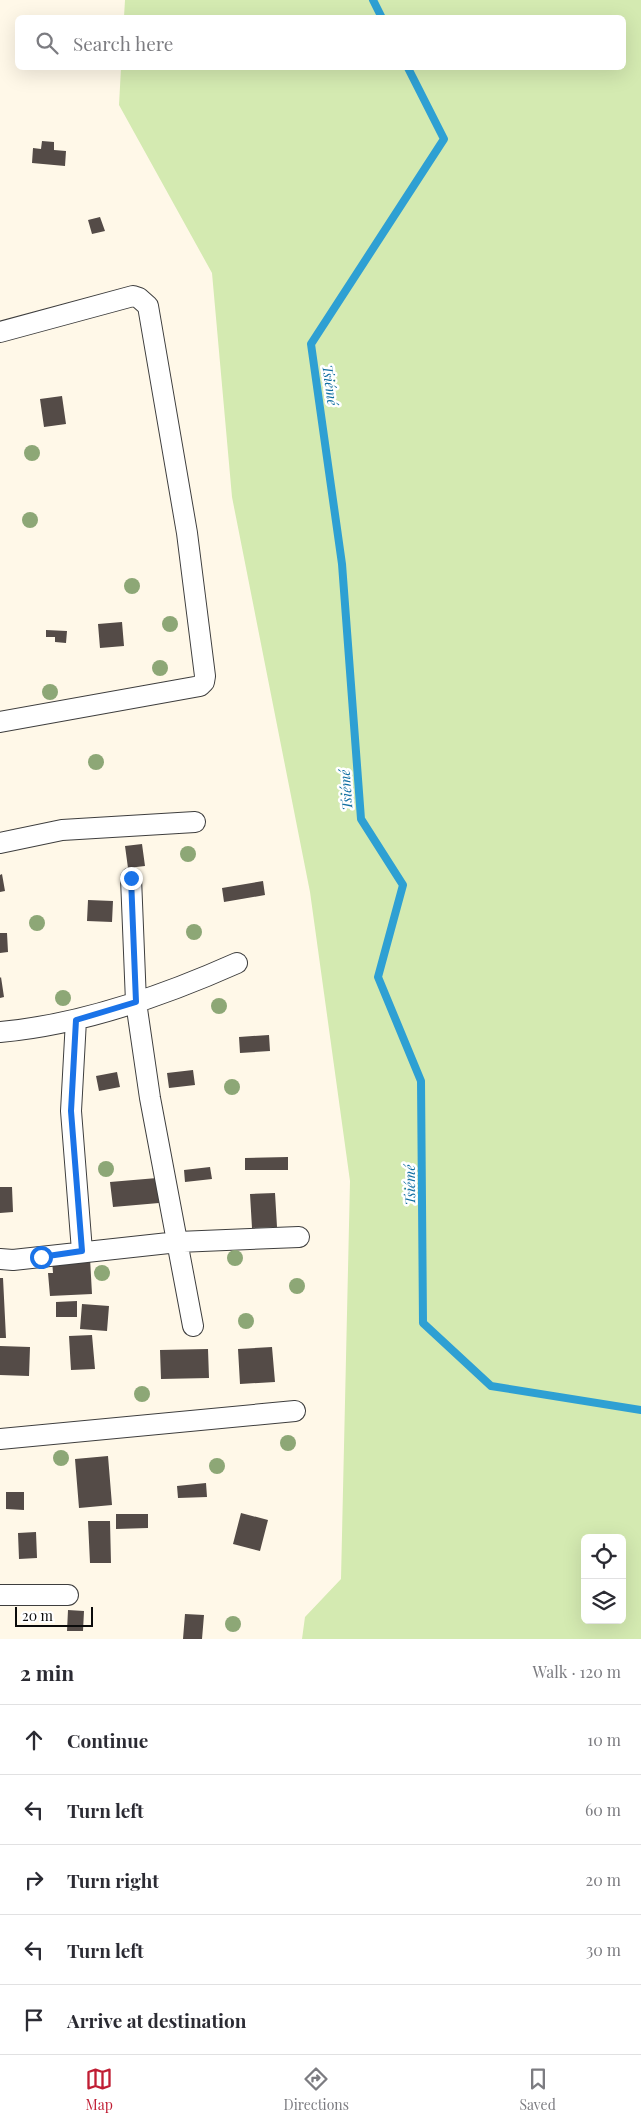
<!DOCTYPE html>
<meta charset="utf-8">
<style>
body{margin:0;font-family:"Playfair Display",serif;background:#f2f2f3;color:#2b2b33}
.controls{position:absolute;right:15px;bottom:15px;display:grid;overflow:hidden;border-radius:8px;box-shadow:0 5px 20px #0002}
.controls button{width:45px;height:45px;display:grid;place-items:center;padding:0;border:0;border-bottom:1px solid #e1e1e2;background:#fff;color:#2b2b33;font:25px sans-serif}
.scale{position:absolute;left:15px;bottom:12px;width:78px;box-sizing:border-box;padding-left:5px;border:2px solid #0b0b0b;border-top:0;font-size:14px;line-height:18px;white-space:nowrap;color:#0b0b0b;-webkit-text-stroke:4px #fff;paint-order:stroke}
.stop{position:absolute;width:15px;height:15px;margin:-11px;border:4px solid #1a73e8;border-radius:50%;background:#fff}
.stop.end{background:#1a73e8;border-color:#fff;box-shadow:0 1px 5px #0008}
.list{margin:0;padding:0;list-style:none}
h2{display:flex;justify-content:space-between;align-items:center;height:65px;margin:0;padding:0 20px;font-size:21px}
h2 small{font-size:16px;font-weight:400;color:#7c7c81}
.list li{display:grid;grid-template-columns:32px 1fr auto;gap:15px;align-items:center;box-sizing:border-box;height:70px;padding:0 20px;border-top:1px solid #e1e1e2}
.list b{display:block;font-size:19px;white-space:nowrap}
.list em{font-size:16px;font-style:normal;color:#7c7c81}
.icon{flex:none;width:28px;height:28px;fill:none;stroke:currentColor;stroke-width:2;stroke-linecap:round;stroke-linejoin:round}
.map{position:relative;flex:none;width:641px;height:1639px;overflow:hidden}
.search{position:absolute;background:#fff;box-shadow:0 5px 20px #0002;left:15px;right:15px;top:15px;height:55px;display:flex;align-items:center;gap:12px;box-sizing:border-box;padding:0 18px;border-radius:8px;color:#7c7c81;font-size:19px}
.sheet{height:415px;background:#fff}
nav{display:flex;justify-content:space-around;align-items:center;box-sizing:border-box;height:70px;border-top:1px solid #e1e1e2;background:#fff;font-size:14px;color:#7c7c81}
nav a{display:grid;justify-items:center;gap:2px}
nav .on{color:#c01e34}
.map>svg:first-child{display:block}
</style>
<div class="map">
<svg width="641" height="1639" viewBox="0 0 641 1639">
<rect width="100%" height="100%" fill="#fff8e8"/>
<path fill="#d4eab1" fill-rule="evenodd" d="M125,0H641V1639H302L305,1617L341,1579L350,1181L310,892L232,497L212,273L119,105L121,68H624V18L124,17ZM585,1538H622V1620H585Z"/>
<g fill="none" stroke-linecap="round" stroke-linejoin="round">
<path stroke="#2ea0d3" stroke-width="8" d="M373,0L382,18
M408,68L444,139L311,344L342,564L361,819L403,885L378,977L421,1081L423,1323L491,1386L641,1410"/>
</g>
<path fill="#544b47" d="M42,141L54,142V150L66,151L65,166L32,163L33,148L41,149Z
M100,217L105,231L92,234L88,220Z
M62,396L66,424L44,427L40,399Z
M122,622L124,646L100,648L98,624Z
M46,630L67,631L66,643L55,642V637H46Z
M142,844L145,866L128,868L125,846Z
M2,874L5,891L0,892V875Z
M263,881L265,895L224,902L222,888Z
M88,900L113,901L112,922L87,921Z
M0,933H7L8,952L0,953Z
M1,977L4,997L0,998V978Z
M269,1035L270,1051L240,1053L239,1037Z
M193,1070L195,1085L169,1088L167,1073Z
M117,1072L120,1087L99,1091L96,1076Z
M288,1157V1170H245V1158Z
M210,1167L212,1179L185,1182L184,1170Z
M157,1178L159,1203L113,1207L110,1182Z
M0,1187H12L13,1212L0,1213Z
M275,1193L277,1227L252,1228L250,1194Z
M90,1258L92,1294L50,1296L48,1273H53L52,1260Z
M0,1278H3L6,1338H0Z
M77,1301V1317H56V1302Z
M82,1304L109,1306L107,1331L80,1329Z
M92,1335L95,1369L71,1370L69,1336Z
M0,1346L30,1347L29,1376L0,1375Z
M272,1347L275,1382L240,1384L238,1349Z
M208,1349L209,1378L161,1379L160,1350Z
M108,1456L112,1505L79,1508L75,1459Z
M206,1483L207,1497L178,1498L177,1486Z
M6,1492H24V1510L6,1509Z
M241,1513L268,1520L260,1551L233,1544Z
M116,1514H148V1528L116,1529Z
M88,1521H110L111,1563H90Z
M36,1532L37,1558L19,1559L18,1533Z
M68,1610L84,1611L83,1631H67Z
M185,1614L204,1615L202,1639H183Z"/>
<g fill="none" stroke-linecap="round" stroke-linejoin="round">
<defs>
<path id="minor" d="M0,332L133,296L139,298L148,306L187,533L205,676L204,682L200,686L0,722
M0,843L62,830L195,822
M131,878L136,1002L150,1098L193,1326
M76,1020L71,1111L82,1251
M0,1032C81,1025 163,996 237,963
M0,1259L13,1260L178,1242L299,1237
M0,1439L295,1411
M0,1595H68"/>
</defs>
<use href="#minor" stroke="#3e3e3e" stroke-width="22"/>
<use href="#minor" stroke="#fff" stroke-width="20"/>
</g>
<g fill="#8da776">
<circle cx="32" cy="453" r="8"/>
<circle cx="30" cy="520" r="8"/>
<circle cx="132" cy="586" r="8"/>
<circle cx="170" cy="624" r="8"/>
<circle cx="160" cy="668" r="8"/>
<circle cx="50" cy="692" r="8"/>
<circle cx="96" cy="762" r="8"/>
<circle cx="188" cy="854" r="8"/>
<circle cx="37" cy="923" r="8"/>
<circle cx="194" cy="932" r="8"/>
<circle cx="63" cy="998" r="8"/>
<circle cx="219" cy="1006" r="8"/>
<circle cx="232" cy="1087" r="8"/>
<circle cx="106" cy="1169" r="8"/>
<circle cx="235" cy="1258" r="8"/>
<circle cx="102" cy="1273" r="8"/>
<circle cx="297" cy="1286" r="8"/>
<circle cx="246" cy="1321" r="8"/>
<circle cx="142" cy="1394" r="8"/>
<circle cx="288" cy="1443" r="8"/>
<circle cx="61" cy="1458" r="8"/>
<circle cx="217" cy="1466" r="8"/>
<circle cx="233" cy="1624" r="8"/>
</g>
<g fill="none" stroke-linecap="round" stroke-linejoin="round">
<path stroke="#1a73e8" stroke-width="6" d="M41,1257L82,1251L71,1111L76,1020L136,1002L131,878"/>
</g>
<g text-anchor="middle" stroke-width="5" stroke-linejoin="round" paint-order="stroke">
<g font-size="14" font-style="italic" fill="#106ea1" stroke="#fff">
<text transform="translate(330 385) rotate(82)" y="5">Tsiémé</text>
<text transform="translate(346 790) rotate(-94)" y="5">Tsiémé</text>
<text transform="translate(410 1185) rotate(-91)" y="5">Tsiémé</text>
</g>
</g>
</svg>
<div class="controls">
<button><svg class="icon" aria-label="locate" viewBox="0 0 24 24"><circle cx="12" cy="12" r="6"/><path d="M12 2v4M12 18v4M2 12h4M18 12h4"/></svg></button>
<button><svg class="icon" aria-label="layers" viewBox="0 0 24 24"><path d="M12 4l9 5-9 5-9-5zM3 14l9 5 9-5"/></svg></button>
</div>
<div class="scale">20 m</div>
<div class="stop" style="left:41px;top:1257px"></div>
<div class="stop end" style="left:131px;top:878px"></div>
<div class="search"><svg class="icon" aria-label="search" viewBox="0 0 24 24"><circle cx="10" cy="10" r="6"/><path d="M15 15l6 6"/></svg>Search here</div>
</div>
<section class="sheet">
<h2>2 min<small>Walk · 120 m</small></h2>
<ul class="list">
<li><svg class="icon" aria-label="ahead" viewBox="0 0 24 24"><path d="M12 20V5M6 11l6-6 6 6"/></svg><div><b>Continue</b></div><em>10 m</em></li>
<li><svg class="icon" aria-label="left" viewBox="0 0 24 24"><path d="M17 20v-9H6M10 6l-5 5 5 5"/></svg><div><b>Turn left</b></div><em>60 m</em></li>
<li><svg class="icon" aria-label="right" viewBox="0 0 24 24"><path d="M7 20v-9h11M14 6l5 5-5 5"/></svg><div><b>Turn right</b></div><em>20 m</em></li>
<li><svg class="icon" aria-label="left" viewBox="0 0 24 24"><path d="M17 20v-9H6M10 6l-5 5 5 5"/></svg><div><b>Turn left</b></div><em>30 m</em></li>
<li><svg class="icon" aria-label="arrive" viewBox="0 0 24 24"><path d="M6 21V4h12l-3 4 3 4H6"/></svg><div><b>Arrive at destination</b></div></li>
</ul>
</section>
<nav>
<a class="on"><svg class="icon" aria-label="map" viewBox="0 0 24 24"><path d="M3 6l6-2 6 2 6-2v14l-6 2-6-2-6 2zM9 4v14M15 6v14"/></svg>Map</a>
<a><svg class="icon" aria-label="directions" viewBox="0 0 24 24"><path d="M12 3l9 9-9 9-9-9zM9 14v-3h6M13 9l2 2-2 2"/></svg>Directions</a>
<a><svg class="icon" aria-label="saved" viewBox="0 0 24 24"><path d="M7 4h10v16l-5-4-5 4z"/></svg>Saved</a>
</nav>
